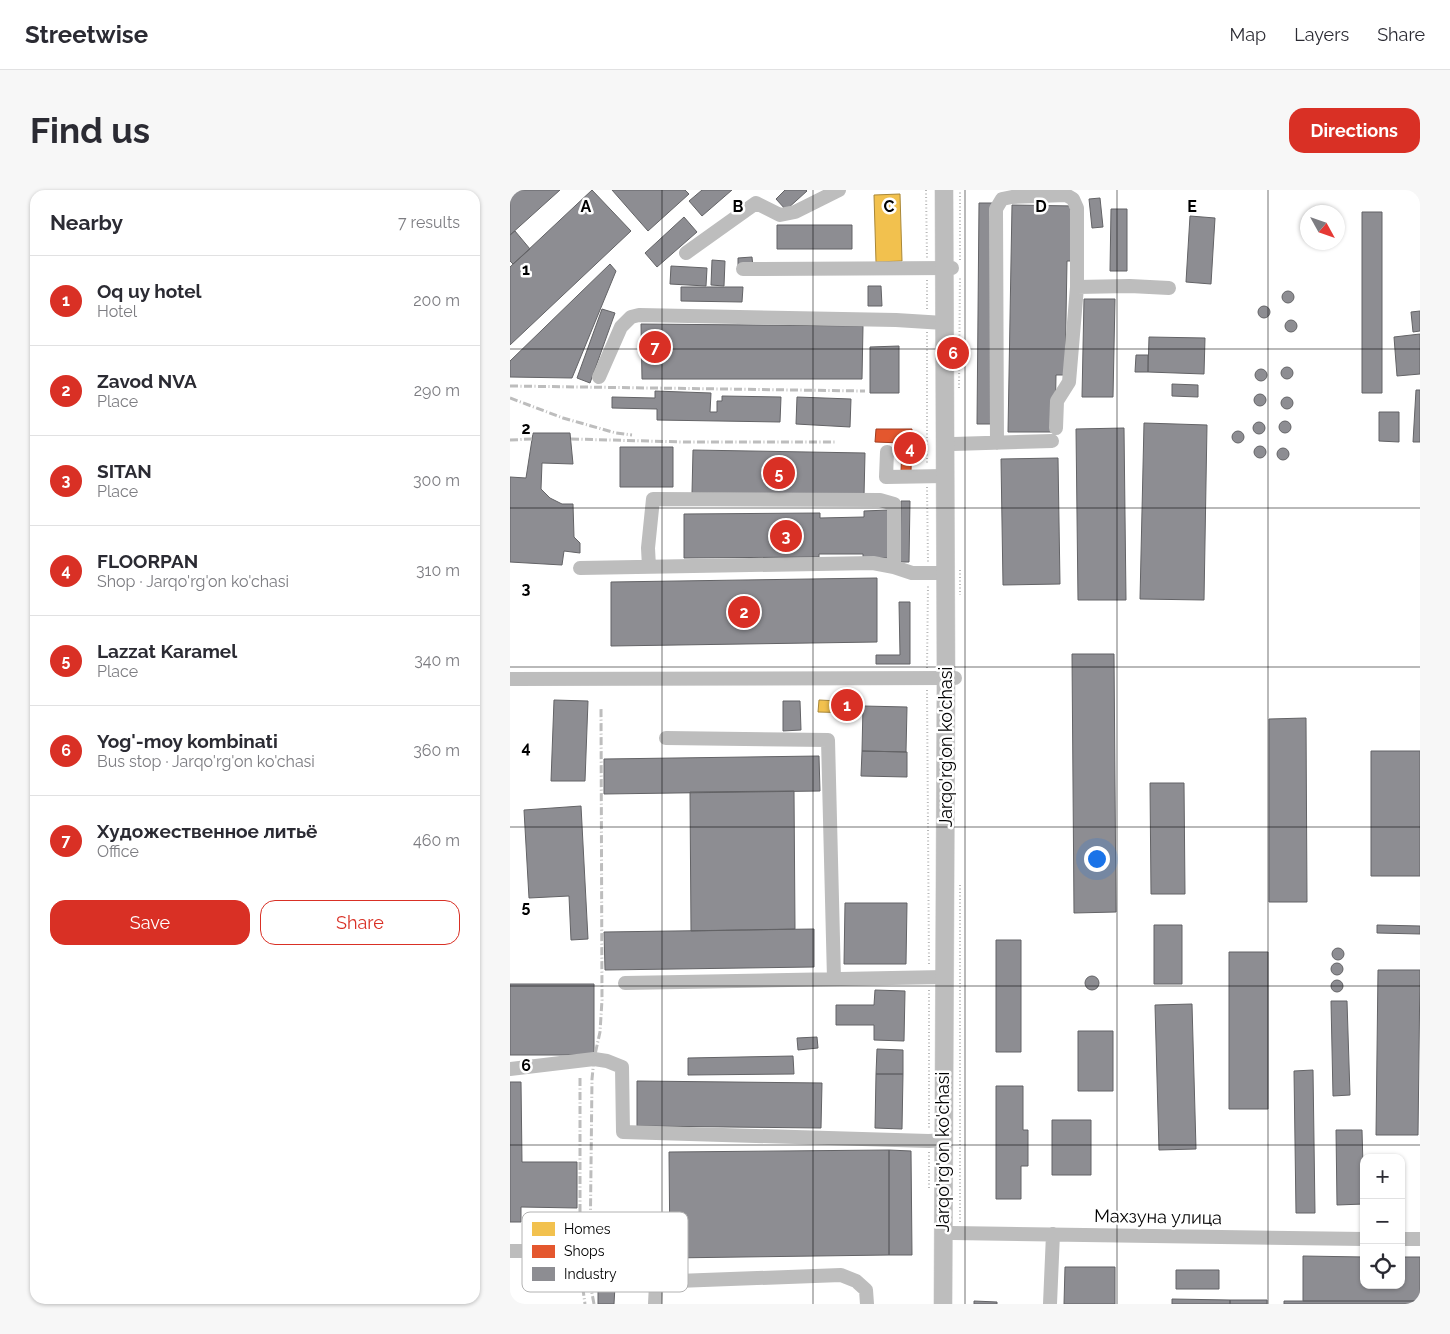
<!DOCTYPE html>
<meta charset="utf-8">
<style>
body{margin:0;font-family:Raleway,sans-serif;background:#f7f7f7;color:#2b2b33}
.controls{position:absolute;right:15px;bottom:15px;display:grid;overflow:hidden;border-radius:10px;box-shadow:0 1px 4px #0004}
.controls button{width:45px;height:45px;display:grid;place-items:center;padding:0;border:0;border-bottom:1px solid #e1e1e2;background:#fff;color:#2b2b33;font:25px sans-serif}
.compass{position:absolute;left:790px;top:15px;width:45px;height:45px;border-radius:50%;background:#fff;box-shadow:0 1px 4px #0004;rotate:130deg}
.you{position:absolute;left:586px;top:668px;width:18px;height:18px;margin:-12px;border:4px solid #fff;border-radius:50%;background:#1a73e8;box-shadow:0 0 0 8px #1a73e833}
.badge{display:grid;place-items:center;width:32px;height:32px;border-radius:50%;background:#d93025;color:#fff;font-size:16px;font-weight:700}
.pin{position:absolute;translate:-50% -50%;border:2px solid #fff;box-shadow:0 1px 5px #0006}
.list{margin:0;padding:0;list-style:none}
h2{display:flex;justify-content:space-between;align-items:center;height:65px;margin:0;padding:0 20px;font-size:21px}
h2 small{font-size:16px;font-weight:400;color:#7c7c81}
.list li{display:grid;grid-template-columns:32px 1fr auto;gap:15px;align-items:center;box-sizing:border-box;height:90px;padding:0 20px;border-top:1px solid #e1e1e2}
.list b{display:block;font-size:19px;white-space:nowrap}
.list p{margin:0;font-size:16px;white-space:nowrap;color:#7c7c81}
.list em{font-size:16px;font-style:normal;color:#7c7c81}
.actions{display:flex;gap:10px;padding:15px 20px}
.actions a{flex:1;padding:11px 0;border:1px solid #d93025;border-radius:15px;text-align:center;font-size:18px;color:#d93025}
.actions .main{background:#d93025;color:#fff}
.icon{flex:none;width:28px;height:28px;fill:none;stroke:currentColor;stroke-width:2;stroke-linecap:round;stroke-linejoin:round}
.map{position:relative;flex:none;width:910px;height:1114px;overflow:hidden;border-radius:15px}
header{display:flex;align-items:center;gap:30px;box-sizing:border-box;height:70px;padding:0 25px;background:#fff;border-bottom:1px solid #e1e1e2}
header strong{font-size:24px}
nav{display:flex;gap:28px;margin-inline-start:auto;font-size:18px}
.intro{display:flex;align-items:center;justify-content:space-between;box-sizing:border-box;height:120px;padding:0 30px}
h1{margin:0;font-size:35px}
.button{padding:12px 22px;border-radius:15px;background:#d93025;color:#fff;font-size:18px;font-weight:700}
main{display:flex;gap:30px;padding:0 30px}
aside{flex:1;background:#fff;border-radius:15px;box-shadow:0 1px 4px #0004}
.map>svg:first-child{display:block}
</style>
<header>
<strong>Streetwise</strong>
<nav><a>Map</a><a>Layers</a><a>Share</a></nav>
</header>
<div class="intro"><h1>Find us</h1><a class="button">Directions</a></div>
<main>
<aside>
<h2>Nearby<small>7 results</small></h2>
<ul class="list">
<li><span class="badge">1</span><div><b>Oq uy hotel</b><p>Hotel</p></div><em>200 m</em></li>
<li><span class="badge">2</span><div><b>Zavod NVA</b><p>Place</p></div><em>290 m</em></li>
<li><span class="badge">3</span><div><b>SITAN</b><p>Place</p></div><em>300 m</em></li>
<li><span class="badge">4</span><div><b>FLOORPAN</b><p>Shop · Jarqo'rg'on ko'chasi</p></div><em>310 m</em></li>
<li><span class="badge">5</span><div><b>Lazzat Karamel</b><p>Place</p></div><em>340 m</em></li>
<li><span class="badge">6</span><div><b>Yog'-moy kombinati</b><p>Bus stop · Jarqo'rg'on ko'chasi</p></div><em>360 m</em></li>
<li><span class="badge">7</span><div><b>Художественное литьё</b><p>Office</p></div><em>460 m</em></li>
</ul>
<div class="actions"><a class="main">Save</a><a>Share</a></div>
</aside>
<div class="map">
<svg width="910" height="1114" viewBox="0 0 910 1114">
<rect width="100%" height="100%" fill="#fff"/>
<path fill="#f2c14e" stroke="#a98737" d="M390,4L392,71L366,72L364,5Z
M309,510L348,512L347,523L308,522Z"/>
<path fill="#e4572e" stroke="#a03d20" d="M366,239H402L401,282H391L392,253L365,252Z"/>
<path fill="#8d8d92" stroke="#636366" d="M0,0H50L0,45Z
M82,0L121,41L0,155V77Z
M102,0H175L179,4L138,41Z
M192,0H222L192,26L179,11Z
M275,0H296L297,1L276,20L266,9Z
M590,8L593,37L582,38L579,9Z
M469,13H484L482,234H467Z
M502,15L565,16L564,71H557L555,185H546L545,242H498Z
M601,19H617V81H600Z
M852,22H872V203H852Z
M680,26L705,28L701,94L676,92Z
M174,27L187,42L147,77L135,63Z
M267,35H342V59H267Z
M5,41L20,59L3,74L0,71V45Z
M242,67L243,77H228V68Z
M202,70L215,71L214,96L201,95Z
M100,74L106,81L62,188L0,187V171Z
M161,76L197,78L196,96L160,94Z
M358,96H371L372,116H358Z
M171,97H233L232,112L171,111Z
M772 107a6 6 0 1 1 12 0a6 6 0 1 1-12 0Z
M574,109H605L603,207H572Z
M748 122a6 6 0 1 1 12 0a6 6 0 1 1-12 0Z
M92,119L105,123L80,193L67,188Z
M910,121V141L903,142L901,122Z
M775 136a6 6 0 1 1 12 0a6 6 0 1 1-12 0Z
M131,134L353,136L352,189H132Z
M910,144V184L887,186L884,147Z
M639,147L695,148L694,184L638,182Z
M389,156V203H360V157Z
M626,165H638V182H625Z
M771 183a6 6 0 1 1 12 0a6 6 0 1 1-12 0Z
M745 185a6 6 0 1 1 12 0a6 6 0 1 1-12 0Z
M662,194L688,195V207L662,206Z
M906,200H910V252H903Z
M145,201L201,203L200,222H207V211H212V206L271,207L270,232L147,230V219L102,218V207L145,208Z
M744 210a6 6 0 1 1 12 0a6 6 0 1 1-12 0Z
M771 213a6 6 0 1 1 12 0a6 6 0 1 1-12 0Z
M287,207L341,209L340,237L286,234Z
M869,222H889V252L869,251Z
M769 237a6 6 0 1 1 12 0a6 6 0 1 1-12 0Z
M743 238a6 6 0 1 1 12 0a6 6 0 1 1-12 0Z
M634,233L697,235L694,410L630,409Z
M614,238L616,410H568L566,239Z
M722 247a6 6 0 1 1 12 0a6 6 0 1 1-12 0Z
M23,243H60L63,274L32,273L31,299L40,308L52,314H63L64,347L70,353V363L54,361L52,375L0,372V287L16,288Z
M744 262a6 6 0 1 1 12 0a6 6 0 1 1-12 0Z
M110,257H163V297H110Z
M767 264a6 6 0 1 1 12 0a6 6 0 1 1-12 0Z
M183,260L355,263L354,306L182,303Z
M548,268L550,394L493,395L491,269Z
M391,311H400L399,372H390Z
M378,320V368H353V364H309V367L174,368V324L310,323V328L354,327V321Z
M367,388V452L101,456V392Z
M389,412H400V474H366V465H390Z
M562,464H604L606,722L564,723Z
M44,510L78,511L75,591H41Z
M273,511H290L291,540L273,541Z
M353,516L397,517L396,562L352,561Z
M796,528L797,712H759V529Z
M352,561L397,562V587L351,586Z
M861,561H910V686H861Z
M309,566L310,601L94,604V569Z
M640,593H674L675,704H641Z
M284,601L285,739L181,741L180,602Z
M71,616L78,749L61,750L59,706L19,708L14,620Z
M335,713H397L396,774H334Z
M644,735H672V794H644Z
M867,735L910,736V744L867,743Z
M304,739V777L95,780L94,742Z
M486,750H511V862H486Z
M822 764a6 6 0 1 1 12 0a6 6 0 1 1-12 0Z
M719,762H758V919H719Z
M821 779a6 6 0 1 1 12 0a6 6 0 1 1-12 0Z
M868,780H910L908,945H866Z
M575 793a7 7 0 1 1 14 0a7 7 0 1 1-14 0Z
M821 796a6 6 0 1 1 12 0a6 6 0 1 1-12 0Z
M0,794H84V865H0Z
M365,800L395,801L394,851L364,850V835H326V815H364Z
M821,811H837L840,905L823,906Z
M682,814L686,959L649,960L645,815Z
M568,841H603V901H568Z
M307,847L308,858L288,860L287,848Z
M367,859L393,860V884H366Z
M283,866L284,884L178,885V868Z
M803,880L805,1023H786L784,881Z
M366,884H393L392,939L365,938Z
M127,891L312,893L311,938L127,936Z
M0,892H11L12,972H67V1018L11,1017V1032H0Z
M486,896H513V940H518V976H511V1009H486Z
M542,930H581V985H542Z
M826,940H852L854,1014L827,1015Z
M379,960V1065L160,1068L159,962Z
M379,960L401,961L402,1065H379Z
M793,1066L854,1067V1095H891V1067H910V1111H793Z
M555,1077H605V1114H554Z
M666,1080H709V1099H666Z
M88,1096H105L104,1114H88Z
M662,1109L720,1110V1114H662Z
M720,1110H757V1114H720Z
M464,1111L487,1112V1114H464Z
M774,1111H910V1114H774Z"/>
<g fill="none" stroke-linecap="round" stroke-linejoin="round">
<defs>
<path id="major" d="M433,1114L436,488L434,0"/>
</defs>
<use href="#major" stroke="#dbdbdb" stroke-width="19"/>
<path stroke="#b8b8b8" stroke-width="2" stroke-dasharray="1 2.5" stroke-linecap="butt" d="M416,0L417,68
M450,70V0
M417,90V120
M417,142V275
M449,198L450,87
M417,297L418,373
M450,380V405
M417,478L418,395
M417,500L419,775
M450,695V1033
M419,800V940
M419,962V1000"/>
<path stroke="#bdbdbd" stroke-width="14" d="M176,63L246,13L270,25L285,22L329,0
M233,79L442,78
M567,97L620,96L659,98
M89,187L111,137L121,127L129,125L386,130L434,133
M487,253L486,19L492,9L502,7L556,5L563,9L567,18V97L559,192L547,211L546,238
M443,254L542,251
M377,262L376,287L435,286
M139,377L138,358L143,309L370,310L384,314V377
M70,378L363,373L384,377L402,383H435
M0,489L445,488
M156,548L318,550L324,789
M115,793L434,787
M0,879L84,869L97,871L112,877L113,942L419,951L433,950
M442,1043L854,1049
M891,1049H910
M0,1061H33
M167,1091L331,1085L346,1091L356,1100L357,1114
M145,1114L149,1034
M540,1114L543,1044"/>
<use href="#major" stroke="#bdbdbd" stroke-width="18"/>
<path stroke="#bdbdbd" stroke-width="3" stroke-dasharray="8 2.5 1 2.5" stroke-linecap="butt" d="M0,196L355,201
M0,208L53,228L106,243L122,245
M61,249L174,252H325
M0,250L22,249
M70,888V1053L71,1085L75,1114
M84,1114L81,1098L80,1064L82,889L84,869L90,842L92,810L91,518"/>
</g>
<path fill="none" stroke="#000" stroke-width="1" stroke-opacity="0.55" d="M152,0V1114M303,0V1114M455,0V1114M607,0V1114M758,0V1114M0,159H910M0,318H910M0,477H910M0,637H910M0,796H910M0,955H910"/>
<g text-anchor="middle" stroke-width="5" stroke-linejoin="round" paint-order="stroke">
<g font-size="18" fill="#000" stroke="#fff">
<text transform="translate(436 557) rotate(-90)" y="6">Jarqo'rg'on ko'chasi</text>
<text transform="translate(433 962) rotate(-90)" y="6">Jarqo'rg'on ko'chasi</text>
<text transform="translate(648 1027) rotate(1)" y="6">Махзуна улица</text>
</g>
</g>
<rect x="12" y="1022" width="166" height="80" rx="8" fill="#fff" stroke="#b2b2b2" stroke-width="1"/>
<rect x="22" y="1032" width="23" height="14" fill="#f2c14e"/>
<rect x="22" y="1055" width="23" height="13" fill="#e4572e"/>
<rect x="22" y="1077" width="23" height="14" fill="#8d8d92"/>
<g font-size="14" fill="#000">
<text x="54" y="1044">Homes</text>
<text x="54" y="1066">Shops</text>
<text x="54" y="1089">Industry</text>
</g>
<g font-size="16" text-anchor="middle" font-weight="bold" fill="#000" stroke="#fff" stroke-width="5" stroke-linejoin="round" paint-order="stroke">
<text x="76" y="22">A</text>
<text x="228" y="22">B</text>
<text x="379" y="22">C</text>
<text x="531" y="22">D</text>
<text x="682" y="22">E</text>
<text x="16" y="85">1</text>
<text x="16" y="244">2</text>
<text x="16" y="404">3</text>
<text x="16" y="563">4</text>
<text x="16" y="722">5</text>
<text x="16" y="881">6</text>
</g>
</svg>
<div class="controls">
<button>+</button>
<button>−</button>
<button><svg class="icon" aria-label="locate" viewBox="0 0 24 24"><circle cx="12" cy="12" r="6"/><path d="M12 2v4M12 18v4M2 12h4M18 12h4"/></svg></button>
</div>
<svg class="compass" viewBox="-18 -18 36 36"><path d="M0-13l5 13h-10z" fill="#e53935"/><path d="M0 13l5-13h-10z" fill="#7c7c81"/></svg>
<div class="you"></div>
<div class="pin badge" style="left:337px;top:515px">1</div>
<div class="pin badge" style="left:234px;top:422px">2</div>
<div class="pin badge" style="left:276px;top:346px">3</div>
<div class="pin badge" style="left:400px;top:258px">4</div>
<div class="pin badge" style="left:269px;top:283px">5</div>
<div class="pin badge" style="left:443px;top:163px">6</div>
<div class="pin badge" style="left:145px;top:157px">7</div>
</div>
</main>
